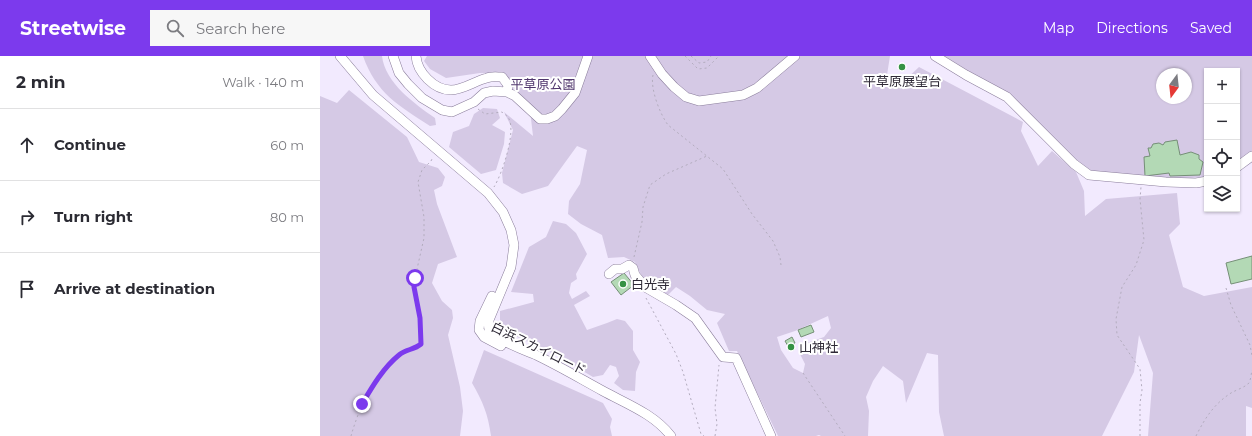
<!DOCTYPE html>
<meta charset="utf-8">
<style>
body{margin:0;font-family:Montserrat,"Noto Sans JP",sans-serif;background:#f7f7f7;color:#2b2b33}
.controls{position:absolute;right:12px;top:12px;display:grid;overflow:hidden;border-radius:0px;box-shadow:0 1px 3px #0004}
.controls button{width:36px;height:36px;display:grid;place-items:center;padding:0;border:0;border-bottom:1px solid #e1e1e2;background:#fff;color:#2b2b33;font:20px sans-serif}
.compass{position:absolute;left:836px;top:12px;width:36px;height:36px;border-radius:50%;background:#fff;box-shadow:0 1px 3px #0004;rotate:195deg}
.stop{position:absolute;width:12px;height:12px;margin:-9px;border:3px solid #7c3aed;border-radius:50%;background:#fff}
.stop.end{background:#7c3aed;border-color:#fff;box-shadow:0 1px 4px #0008}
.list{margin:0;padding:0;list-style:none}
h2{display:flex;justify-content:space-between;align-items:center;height:52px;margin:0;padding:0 16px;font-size:17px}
h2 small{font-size:13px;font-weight:400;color:#7c7c81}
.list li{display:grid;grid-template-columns:26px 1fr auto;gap:12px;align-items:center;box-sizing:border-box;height:72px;padding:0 16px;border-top:1px solid #e1e1e2}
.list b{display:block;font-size:15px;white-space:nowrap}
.list em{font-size:13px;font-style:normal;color:#7c7c81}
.icon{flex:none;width:22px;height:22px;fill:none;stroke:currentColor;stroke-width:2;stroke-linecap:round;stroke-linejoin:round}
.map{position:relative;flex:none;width:932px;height:380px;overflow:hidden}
header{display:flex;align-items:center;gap:24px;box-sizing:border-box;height:56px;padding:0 20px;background:#7c3aed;color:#fff}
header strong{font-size:19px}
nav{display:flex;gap:22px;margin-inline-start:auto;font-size:14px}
.search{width:280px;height:36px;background:#f7f7f7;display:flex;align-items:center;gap:10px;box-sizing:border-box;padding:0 14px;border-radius:0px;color:#7c7c81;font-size:15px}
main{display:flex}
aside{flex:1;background:#fff}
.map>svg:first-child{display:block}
</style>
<header>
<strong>Streetwise</strong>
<div class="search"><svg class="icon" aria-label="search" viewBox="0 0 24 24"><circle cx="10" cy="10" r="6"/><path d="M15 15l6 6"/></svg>Search here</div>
<nav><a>Map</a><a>Directions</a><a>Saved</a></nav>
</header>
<main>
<aside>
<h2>2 min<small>Walk · 140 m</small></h2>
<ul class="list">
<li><svg class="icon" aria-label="ahead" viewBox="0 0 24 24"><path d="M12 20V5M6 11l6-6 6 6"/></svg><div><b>Continue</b></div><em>60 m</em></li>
<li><svg class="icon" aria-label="right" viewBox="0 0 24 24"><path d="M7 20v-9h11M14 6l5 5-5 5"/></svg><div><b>Turn right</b></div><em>80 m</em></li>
<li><svg class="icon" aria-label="arrive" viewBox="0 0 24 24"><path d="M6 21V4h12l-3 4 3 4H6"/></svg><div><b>Arrive at destination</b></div></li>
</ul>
</aside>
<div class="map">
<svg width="932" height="380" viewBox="0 0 932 380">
<rect width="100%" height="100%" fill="#f2eafe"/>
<path fill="#d5c9e5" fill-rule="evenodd" d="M43,0H62C65,27 95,48 115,62L116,69L110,70C79,50 56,37 43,0Z
M107,0H570L567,19L582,27L599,11L703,66L701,75L718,110L732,95L756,116L764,135L765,160L786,143L857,137L860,168L849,179L863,231L884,240L932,231V352L926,350V380H828L833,317L819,279L814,316L782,380H624L619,356L618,299L607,297L586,347L583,325L563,310L553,325L546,341L549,355L548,380H501L499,379L496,380H458L417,295H409L397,267L405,258L387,254L370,240L356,231L348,239C329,228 324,227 315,206L304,201L288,202L282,179L261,168L248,158L249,145L260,128L267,94L257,90L228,130L202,138L183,127L182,117L193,74L184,56L213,80L210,54L201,46L185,17H160L126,22L110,13L104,5ZM508,260L511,272L504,281L484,288L479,296L485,308L483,317L473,312L461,294L457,281L475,275Z
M624,0H932V96L917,106V15H887V120C861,125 834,122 807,119C792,118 778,118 765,112L685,37ZM842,18H866V42H842Z
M29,34L87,81L99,106L118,112L125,121L122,130L114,134L117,148L137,201L118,208L112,227L122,245L132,254L133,262L128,279L140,331L143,355L140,380H0V40L17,47Z
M163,52L177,53L180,62L172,69L185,76L184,88L176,114L161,118L129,91L133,76L149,70L154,58Z
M233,165L246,168L256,177L267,198L256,218L257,223L251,227L249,237L252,243L266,235L270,240L254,249L267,274L287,267L297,263L305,265L313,275V294L320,306L316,316L315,335L303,334L294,327L299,320L296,311L290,309L283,319L273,321L236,299L184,275L180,264V255L214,246L213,238L191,236L209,191L226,181Z
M164,294L283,347L292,363L290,371L292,380H171C168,358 163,346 152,327Z"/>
<path fill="#b3d9b5" stroke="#758f77" d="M857,84L860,99L871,96L879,99V103L883,106L880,119L850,120L849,117L825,120L824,101L830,100L828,92H831L833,88L839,87L843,89L845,86Z
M932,200V223L911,228L906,207Z
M304,217L314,229L301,239L291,226Z
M491,269L494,276L481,281L478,274Z
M472,281L475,287L468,290L465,285Z"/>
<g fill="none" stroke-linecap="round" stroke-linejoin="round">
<defs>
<path id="minor" d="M20,0L53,39L168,137L183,156L191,174L194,189L191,211L169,264C168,270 168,274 173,278C182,286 204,294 216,299C239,310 261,323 283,335C307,348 334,358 351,380
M73,0L79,17L88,28L102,42L122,54L132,56L154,46L164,37L173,35L187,36L195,40L220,63H227L235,60L242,53L255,37L268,0
M96,0C97,16 114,34 131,34C143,34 155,25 167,22C171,20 177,21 182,21L188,29L187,36
M330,0L342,18L354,31L366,41L379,45L423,39L437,32L475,0
M615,0L646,19L687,41L754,108L769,119L846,126L876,127L887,125
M917,111L932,100
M289,218L295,213H302L309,209L313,212L315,219L325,231L356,249L375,262L403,301L416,302L451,380
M172,240L160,265L159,274L164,281L181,290"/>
</defs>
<use href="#minor" stroke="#8a7d9b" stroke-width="10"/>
<path stroke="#b3acbe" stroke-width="1" stroke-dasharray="2 3" stroke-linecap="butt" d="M365,0L378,13L387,12L399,0
M371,0L379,7L387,6L391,0
M333,19C330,33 340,58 348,69L403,113L432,158L453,185L460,201L461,209
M158,53L165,58L182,56C184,58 188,60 189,63C196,77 182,118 174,131
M314,201L322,166L323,151L330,129L346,118L387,100
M906,232L911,249L930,289L932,300
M326,242L356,298L363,316L381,378L384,380
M483,317L525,380
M31,380C39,352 54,317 79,299C86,293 94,294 101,288L100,262L94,231L95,222L104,182V161L98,126L102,114L111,105L113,101
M395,380L397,368L395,352L399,309
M820,380V347L822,334L820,313L797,279L796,263L802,231L816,209L824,184L820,143L821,131
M876,380C885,362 894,348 911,337C916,334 923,332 928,328C931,325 931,318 932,314"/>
<use href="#minor" stroke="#fff" stroke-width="9"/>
</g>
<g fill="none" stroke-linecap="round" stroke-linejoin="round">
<path stroke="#7c3aed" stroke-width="5" d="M42,348C52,331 63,312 79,299C86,293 94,294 101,288L100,262L94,231L95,222"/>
</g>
<g fill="#359244" stroke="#fff" stroke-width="1.5">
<circle cx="582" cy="11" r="4"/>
<circle cx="303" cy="228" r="4"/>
<circle cx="471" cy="291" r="4"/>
</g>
<g text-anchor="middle" stroke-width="4" stroke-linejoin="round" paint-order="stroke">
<g font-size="13" fill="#2f2a37" stroke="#fff" text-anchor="start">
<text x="582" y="30" text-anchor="middle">平草原展望台</text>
<text x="311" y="233">白光寺</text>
<text x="479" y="296">山神社</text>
</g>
<g font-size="13" fill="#4f356c" stroke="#fff">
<text x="223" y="33">平草原公園</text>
</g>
<g font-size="13" fill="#2f2a37" stroke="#fff">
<text transform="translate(219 292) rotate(26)" y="5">白浜スカイロード</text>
</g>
</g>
</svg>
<div class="controls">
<button>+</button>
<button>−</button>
<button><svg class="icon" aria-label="locate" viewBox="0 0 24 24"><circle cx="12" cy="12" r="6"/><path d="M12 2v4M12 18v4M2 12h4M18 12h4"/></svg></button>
<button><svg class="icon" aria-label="layers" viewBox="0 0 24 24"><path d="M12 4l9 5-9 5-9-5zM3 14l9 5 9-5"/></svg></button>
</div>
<svg class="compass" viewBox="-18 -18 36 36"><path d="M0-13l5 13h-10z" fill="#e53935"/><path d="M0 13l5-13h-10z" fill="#7c7c81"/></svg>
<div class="stop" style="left:95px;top:222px"></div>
<div class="stop end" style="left:42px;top:348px"></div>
</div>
</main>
